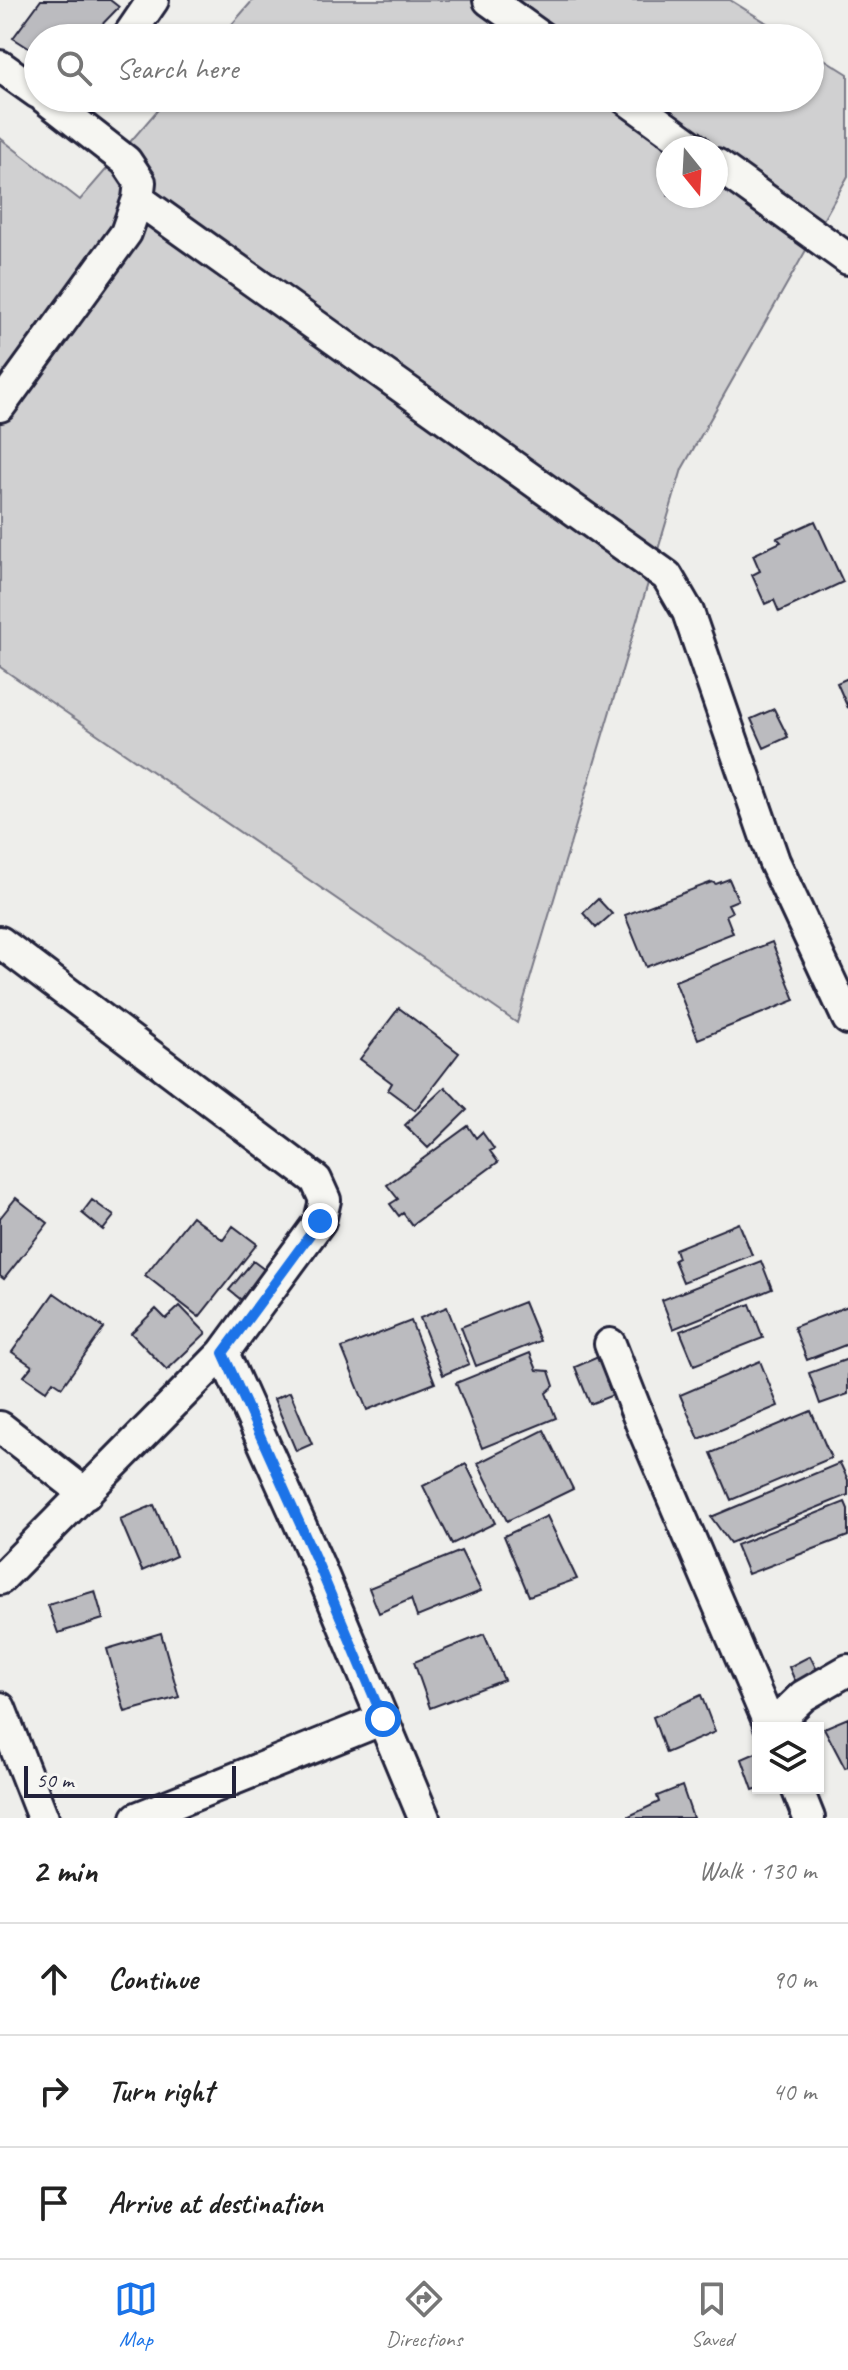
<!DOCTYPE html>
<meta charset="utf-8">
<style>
body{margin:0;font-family:Caveat,sans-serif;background:#f6f6f6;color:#222}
.controls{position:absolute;right:24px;bottom:24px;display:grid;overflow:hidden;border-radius:0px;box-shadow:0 2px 6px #0004}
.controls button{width:72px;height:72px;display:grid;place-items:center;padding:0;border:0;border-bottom:2px solid #e0e0e0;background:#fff;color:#222;font:40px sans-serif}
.compass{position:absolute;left:656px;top:136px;width:72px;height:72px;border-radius:50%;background:#fff;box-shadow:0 2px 6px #0004;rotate:162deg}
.scale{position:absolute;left:24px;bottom:20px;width:212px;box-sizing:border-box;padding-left:8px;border:4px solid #22223b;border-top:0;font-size:22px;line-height:28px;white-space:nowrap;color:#22223b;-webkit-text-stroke:6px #f6f6f2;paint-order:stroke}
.stop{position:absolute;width:24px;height:24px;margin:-18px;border:6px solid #1a73e8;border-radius:50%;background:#fff}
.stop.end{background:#1a73e8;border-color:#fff;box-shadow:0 2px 8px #0008}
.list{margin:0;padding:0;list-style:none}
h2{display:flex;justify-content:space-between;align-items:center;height:104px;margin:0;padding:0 32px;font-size:34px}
h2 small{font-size:26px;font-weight:400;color:#767676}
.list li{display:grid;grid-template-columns:52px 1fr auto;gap:24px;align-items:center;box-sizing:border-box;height:112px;padding:0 32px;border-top:2px solid #e0e0e0}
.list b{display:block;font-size:30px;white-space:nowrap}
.list em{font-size:26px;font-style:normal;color:#767676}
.icon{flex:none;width:44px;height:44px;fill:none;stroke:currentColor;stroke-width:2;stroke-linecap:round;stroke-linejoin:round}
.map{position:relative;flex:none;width:848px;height:1818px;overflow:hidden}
.search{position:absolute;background:#fff;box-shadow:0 2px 6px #0004;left:24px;right:24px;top:24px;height:88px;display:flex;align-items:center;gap:20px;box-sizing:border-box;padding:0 28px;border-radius:44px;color:#767676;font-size:30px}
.sheet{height:440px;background:#fff}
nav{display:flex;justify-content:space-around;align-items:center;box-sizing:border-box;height:112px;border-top:2px solid #e0e0e0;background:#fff;font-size:22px;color:#767676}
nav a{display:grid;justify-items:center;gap:4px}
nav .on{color:#1a73e8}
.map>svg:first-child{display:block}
</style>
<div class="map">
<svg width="848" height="1818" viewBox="0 0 848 1818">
<rect width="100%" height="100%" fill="#eeeeeb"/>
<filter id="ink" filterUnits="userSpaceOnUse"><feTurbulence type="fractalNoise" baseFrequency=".0125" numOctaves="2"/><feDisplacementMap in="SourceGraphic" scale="16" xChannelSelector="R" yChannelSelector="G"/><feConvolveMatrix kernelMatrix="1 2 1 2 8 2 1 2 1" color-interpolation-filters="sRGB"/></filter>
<g filter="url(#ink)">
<path fill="#d0d0d1" stroke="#797986" stroke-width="2" fill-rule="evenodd" d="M253,0H730L791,38H220Z
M810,50L848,74V176L682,469L517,1023L0,667V138L80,200L168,98H810ZM668,148H716V196H668Z"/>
<path fill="#bbbbbf" stroke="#22223b" stroke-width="2" d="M41,0H110L119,7L89,38H38V54L13,38Z
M815,521L843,582L779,612L774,600L765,604L752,575L760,571L753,555L781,542L777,538Z
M848,678V708L837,683Z
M774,709L788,737L764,748L751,719Z
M729,879L738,900L728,904L732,912L726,915L733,933L646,967L625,915L712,882L716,884Z
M598,899L612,914L596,928L583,913Z
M772,942L795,1000L698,1039L675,981Z
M399,1008L459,1053L415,1110L388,1090L392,1083L360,1059Z
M445,1087L467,1110L428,1148L405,1125Z
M468,1126L476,1138L482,1132L494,1149L490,1151L498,1162L412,1225L403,1213L399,1216L390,1204L398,1199L387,1185Z
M16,1198L48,1223L4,1279L0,1276V1218Z
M92,1200L114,1216L103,1230L82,1213Z
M192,1216L223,1240L233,1226L257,1244L199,1317L145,1275Z
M739,1223L752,1255L683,1282L674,1260L678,1258L675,1249Z
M253,1261L273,1276L249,1306L229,1290Z
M761,1261L772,1289L673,1329L662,1300Z
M54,1293L104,1328L62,1387L53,1381L46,1391L24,1376L32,1366L12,1352Z
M524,1302L540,1341L476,1366L461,1327Z
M750,1304L763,1338L694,1365L680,1331Z
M180,1306L206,1333L167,1370L131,1333L156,1309L166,1319Z
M848,1306V1344L807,1360L794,1327Z
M447,1307L469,1364L443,1375L420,1318Z
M411,1321L435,1383L367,1410L342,1348Z
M530,1353L537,1370L549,1371L554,1386L546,1393L556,1418L482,1448L456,1383Z
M598,1357L613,1395L590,1404L575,1367Z
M848,1359V1394L820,1404L809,1373Z
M760,1361L778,1406L699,1439L680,1395Z
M290,1392L312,1444L296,1451L274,1399Z
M811,1411L831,1458L731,1500L711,1453Z
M544,1430L573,1489L507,1521L478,1463Z
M840,1463L848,1480V1495L730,1543L711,1517Z
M466,1464L495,1523L452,1544L423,1486Z
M845,1502L848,1509V1536L748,1574L736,1545Z
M154,1505L176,1556L142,1571L120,1519Z
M547,1516L577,1579L529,1596L504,1536Z
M461,1551L481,1591L417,1617L411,1599L379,1613L369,1588Z
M95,1591L103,1619L58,1633L48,1605Z
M161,1633L179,1697L125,1712L107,1649Z
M484,1634L504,1680L430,1708L414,1662Z
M810,1656L818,1672L795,1681L789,1667Z
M701,1695L715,1732L666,1753L653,1717Z
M848,1718V1767L845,1768L824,1728Z
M758,1752L759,1788L753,1790L742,1759Z
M682,1786L693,1818H630L629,1816L659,1802L657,1796Z"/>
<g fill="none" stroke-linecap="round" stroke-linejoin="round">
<defs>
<path id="minor" d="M489,0L542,38
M127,38L153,0
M0,66L38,93
M625,98L694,148
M716,164L848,259
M138,199L667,576L688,612L774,861L848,1019
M0,406L126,233L138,199L140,182L126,161L45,98
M0,942L316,1180L325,1200L320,1221L223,1353L0,1579
M610,1344L643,1428L771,1728
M223,1353L318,1564L424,1818
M0,1427L86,1494
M0,1708L43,1818
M771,1727L803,1696L848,1670
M797,1788L809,1818
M137,1818L383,1719"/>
</defs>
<use href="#minor" stroke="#22223b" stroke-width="36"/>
<use href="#minor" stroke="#f6f6f2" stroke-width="30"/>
</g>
</g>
<g fill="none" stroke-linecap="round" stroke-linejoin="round" filter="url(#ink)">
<path stroke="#1a73e8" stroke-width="10" d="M320,1221L223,1353L318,1564L383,1719"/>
</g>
</svg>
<div class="controls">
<button><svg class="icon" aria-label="layers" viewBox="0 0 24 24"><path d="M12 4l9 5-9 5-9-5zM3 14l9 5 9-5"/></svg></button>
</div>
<svg class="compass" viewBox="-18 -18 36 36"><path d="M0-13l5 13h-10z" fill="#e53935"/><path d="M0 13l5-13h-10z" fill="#767676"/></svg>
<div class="scale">50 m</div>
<div class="stop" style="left:383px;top:1719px"></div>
<div class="stop end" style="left:320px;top:1221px"></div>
<div class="search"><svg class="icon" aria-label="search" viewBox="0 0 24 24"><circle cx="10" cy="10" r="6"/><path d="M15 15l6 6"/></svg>Search here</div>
</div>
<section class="sheet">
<h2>2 min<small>Walk · 130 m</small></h2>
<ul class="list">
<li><svg class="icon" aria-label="ahead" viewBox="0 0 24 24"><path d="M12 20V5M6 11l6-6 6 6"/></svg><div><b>Continue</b></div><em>90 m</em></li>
<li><svg class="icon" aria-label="right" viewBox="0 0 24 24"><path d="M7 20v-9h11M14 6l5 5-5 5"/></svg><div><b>Turn right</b></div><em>40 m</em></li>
<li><svg class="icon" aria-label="arrive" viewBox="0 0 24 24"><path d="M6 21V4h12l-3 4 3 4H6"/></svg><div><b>Arrive at destination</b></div></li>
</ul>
</section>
<nav>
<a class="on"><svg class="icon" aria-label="map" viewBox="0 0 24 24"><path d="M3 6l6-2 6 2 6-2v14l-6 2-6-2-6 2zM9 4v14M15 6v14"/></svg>Map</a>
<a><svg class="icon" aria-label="directions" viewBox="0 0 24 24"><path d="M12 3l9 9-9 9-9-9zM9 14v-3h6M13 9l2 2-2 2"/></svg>Directions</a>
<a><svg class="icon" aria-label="saved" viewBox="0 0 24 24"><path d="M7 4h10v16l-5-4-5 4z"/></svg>Saved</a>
</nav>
